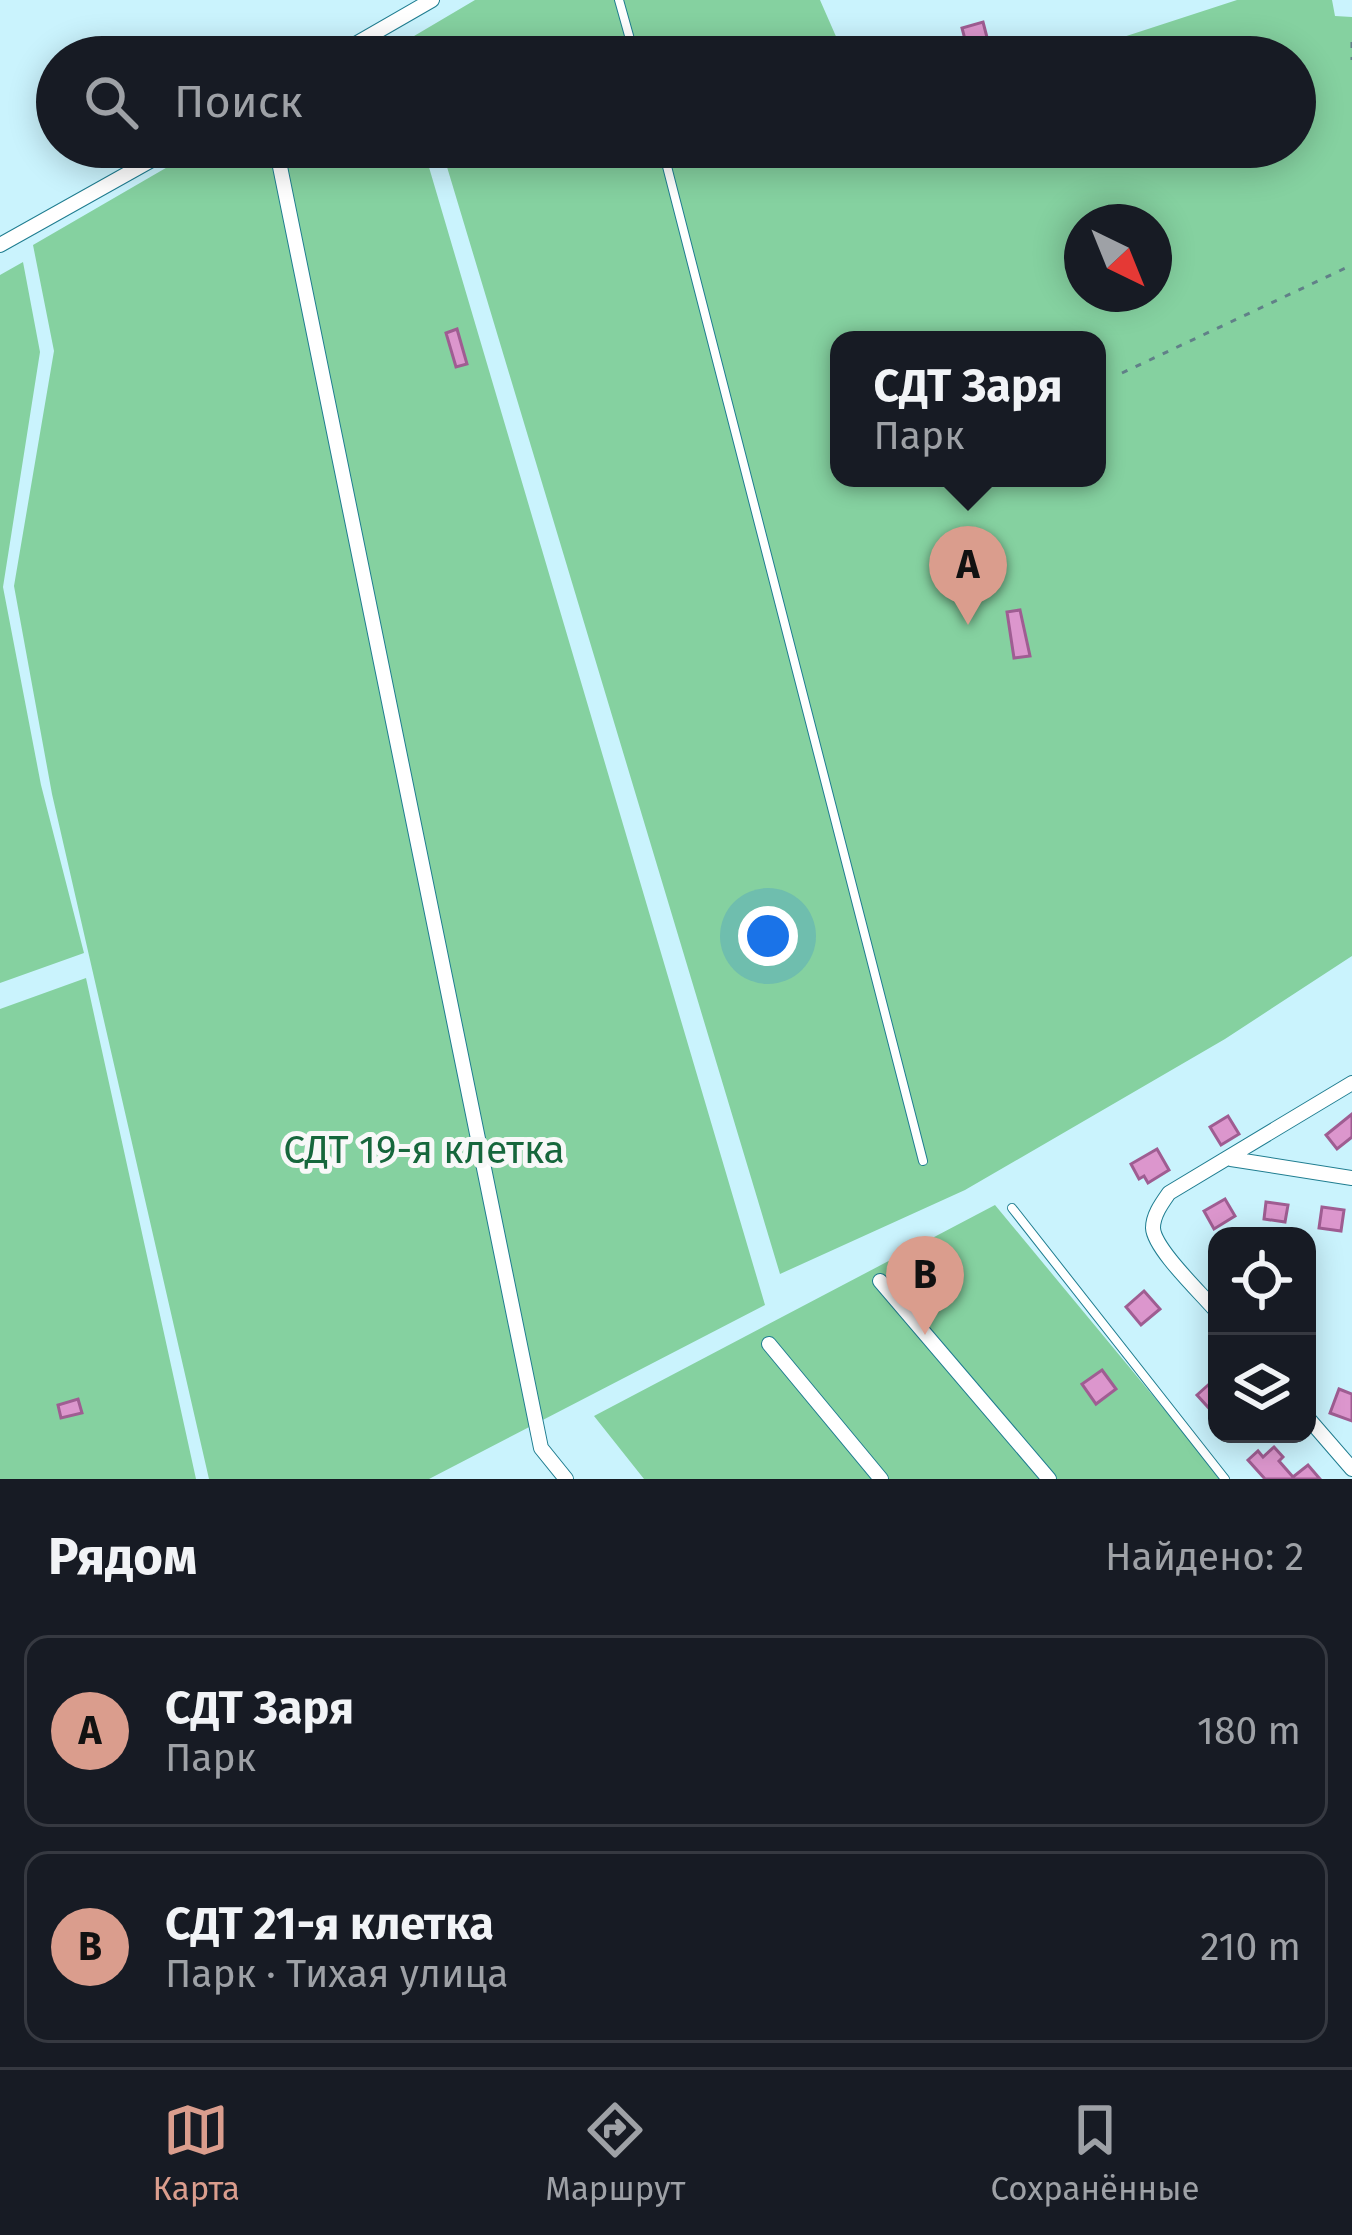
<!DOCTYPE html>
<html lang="ru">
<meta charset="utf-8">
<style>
body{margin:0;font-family:"Fira Sans",sans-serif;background:#242831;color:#f1f3f6}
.controls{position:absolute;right:36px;bottom:36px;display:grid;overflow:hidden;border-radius:24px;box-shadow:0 6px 30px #0003}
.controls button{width:108px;height:108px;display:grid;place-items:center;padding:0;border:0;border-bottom:3px solid #363941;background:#171b24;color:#f1f3f6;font:60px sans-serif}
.compass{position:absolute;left:1064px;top:204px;width:108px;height:108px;border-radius:50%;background:#171b24;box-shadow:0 6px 30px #0003;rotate:137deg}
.you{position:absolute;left:768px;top:936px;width:42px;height:42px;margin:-30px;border:9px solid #fff;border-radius:50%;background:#1a73e8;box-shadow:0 0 0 18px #1a73e833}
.badge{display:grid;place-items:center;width:78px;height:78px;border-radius:50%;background:#da9d8d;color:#111;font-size:39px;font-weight:700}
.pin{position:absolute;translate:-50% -99px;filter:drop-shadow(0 3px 6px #0008)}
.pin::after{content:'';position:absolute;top:63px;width:42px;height:36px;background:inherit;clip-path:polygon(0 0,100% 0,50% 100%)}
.popup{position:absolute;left:830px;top:331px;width:276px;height:156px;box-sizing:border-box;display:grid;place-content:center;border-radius:24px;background:#171b24;filter:drop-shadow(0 3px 9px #0005);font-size:39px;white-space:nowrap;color:#9ea1a6}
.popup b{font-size:45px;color:#f1f3f6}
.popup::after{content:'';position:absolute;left:50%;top:100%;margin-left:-24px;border:24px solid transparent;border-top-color:#171b24}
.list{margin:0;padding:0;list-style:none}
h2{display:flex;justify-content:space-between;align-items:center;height:156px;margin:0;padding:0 48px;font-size:51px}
h2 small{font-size:39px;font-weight:400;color:#9ea1a6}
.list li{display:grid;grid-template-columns:78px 1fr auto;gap:36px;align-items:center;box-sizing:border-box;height:192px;margin:0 24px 24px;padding:0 24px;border:3px solid #363941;border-radius:24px}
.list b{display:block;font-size:45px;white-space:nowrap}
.list p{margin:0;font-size:39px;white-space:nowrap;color:#9ea1a6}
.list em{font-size:39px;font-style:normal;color:#9ea1a6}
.icon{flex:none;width:66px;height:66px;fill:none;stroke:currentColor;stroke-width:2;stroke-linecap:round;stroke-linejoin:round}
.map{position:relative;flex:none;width:1352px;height:1479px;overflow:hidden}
.search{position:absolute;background:#171b24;box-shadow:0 6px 30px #0003;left:36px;right:36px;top:36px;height:132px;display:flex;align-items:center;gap:30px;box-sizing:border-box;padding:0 42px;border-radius:66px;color:#9ea1a6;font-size:45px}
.sheet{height:588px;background:#171b24}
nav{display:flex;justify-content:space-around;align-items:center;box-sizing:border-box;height:168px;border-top:3px solid #363941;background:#171b24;font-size:33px;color:#9ea1a6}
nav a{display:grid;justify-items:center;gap:6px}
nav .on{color:#da9d8d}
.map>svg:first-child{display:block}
</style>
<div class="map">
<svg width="1352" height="1479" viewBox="0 0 1352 1479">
<rect width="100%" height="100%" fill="#caf3fd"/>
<path fill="#85d1a0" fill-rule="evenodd" d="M475,0H820L845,57H414L409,39Z
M1237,0H1332L1335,16L1352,17V956L1225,1039L965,1190L780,1274L441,147H1295V57H1062ZM1082,222H1154V294H1082ZM839,340H1097V478H839Z
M202,147H423L765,1305L429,1479H209L52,794L14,586L54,351L33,245Z
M23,262L40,352L3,587L41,785L84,953L0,983V275Z
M86,978L196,1479H0V1009Z
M995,1205L1222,1479H644L594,1416Z"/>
<path fill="#dc96cd" stroke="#9f5d92" stroke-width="3" d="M983,22L989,45L968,51L962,28Z
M457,329L467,364L456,367L446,333Z
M1020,610L1030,656L1014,658L1007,612Z
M1352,1114V1137L1337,1149L1326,1135Z
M1228,1116L1239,1134L1221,1145L1210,1127Z
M1157,1149L1169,1170L1148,1183L1144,1176L1139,1179L1131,1164Z
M1225,1199L1235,1216L1214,1229L1204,1211Z
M1266,1202L1288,1205L1285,1222L1264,1219Z
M1322,1207L1344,1210L1341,1231L1319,1228Z
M1144,1291L1160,1309L1141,1325L1126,1307Z
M1102,1370L1116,1389L1096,1404L1082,1384Z
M1217,1377V1417L1197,1395Z
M1339,1389L1352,1394V1421L1330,1413Z
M78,1399L82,1413L61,1418L58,1405Z
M1274,1447L1283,1457L1279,1461L1293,1477L1308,1465L1320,1479H1265L1248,1460L1258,1451L1263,1457Z"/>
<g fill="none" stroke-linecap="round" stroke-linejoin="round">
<defs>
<path id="service" d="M619,0L635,57
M662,147L923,1161
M1012,1208L1225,1479"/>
<path id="minor" d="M333,57L432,0
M276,147L541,1448L566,1479
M0,245L175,147
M1231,1159L1352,1178
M880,1281L1049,1479
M1217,1312C1202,1294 1154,1249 1153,1228C1153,1215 1162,1203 1169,1193L1352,1083
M769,1344L881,1479
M1307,1417L1352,1469"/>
</defs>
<use href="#service" stroke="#1f7d90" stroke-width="10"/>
<use href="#minor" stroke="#1f7d90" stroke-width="16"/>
<path stroke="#618088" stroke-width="3" stroke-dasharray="6 9" stroke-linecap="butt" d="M1352,42V60
M1122,373L1352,265"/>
<use href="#service" stroke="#fff" stroke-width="8"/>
<use href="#minor" stroke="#fff" stroke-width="14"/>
</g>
<g text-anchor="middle" stroke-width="10" stroke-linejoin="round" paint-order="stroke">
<g font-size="39" fill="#16673c" stroke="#f8f8f8">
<text x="424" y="1163">СДТ 19-я клетка</text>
</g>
</g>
</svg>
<div class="controls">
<button><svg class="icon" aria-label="locate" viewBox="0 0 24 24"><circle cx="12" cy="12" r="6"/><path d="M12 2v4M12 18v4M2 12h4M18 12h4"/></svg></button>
<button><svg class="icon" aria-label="layers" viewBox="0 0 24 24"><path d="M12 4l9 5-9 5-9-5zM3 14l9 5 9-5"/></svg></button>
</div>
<svg class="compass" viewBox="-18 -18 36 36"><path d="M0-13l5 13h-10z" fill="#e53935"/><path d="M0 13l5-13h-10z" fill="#9ea1a6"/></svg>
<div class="you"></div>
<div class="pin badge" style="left:968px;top:625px">A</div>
<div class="popup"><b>СДТ Заря</b>Парк</div>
<div class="pin badge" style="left:925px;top:1335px">B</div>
<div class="search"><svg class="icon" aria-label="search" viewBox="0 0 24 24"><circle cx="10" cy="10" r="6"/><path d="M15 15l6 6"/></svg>Поиск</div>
</div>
<section class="sheet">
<h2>Рядом<small>Найдено: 2</small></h2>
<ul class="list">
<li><span class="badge">A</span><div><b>СДТ Заря</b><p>Парк</p></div><em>180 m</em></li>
<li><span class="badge">B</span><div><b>СДТ 21-я клетка</b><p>Парк · Тихая улица</p></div><em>210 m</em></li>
</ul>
</section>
<nav>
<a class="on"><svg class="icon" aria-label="map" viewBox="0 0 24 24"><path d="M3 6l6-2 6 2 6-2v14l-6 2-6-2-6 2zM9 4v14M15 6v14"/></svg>Карта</a>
<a><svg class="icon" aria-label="directions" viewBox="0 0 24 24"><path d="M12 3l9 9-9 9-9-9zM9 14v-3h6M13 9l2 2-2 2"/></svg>Маршрут</a>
<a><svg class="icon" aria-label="saved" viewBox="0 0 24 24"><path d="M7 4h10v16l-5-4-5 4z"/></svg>Сохранённые</a>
</nav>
